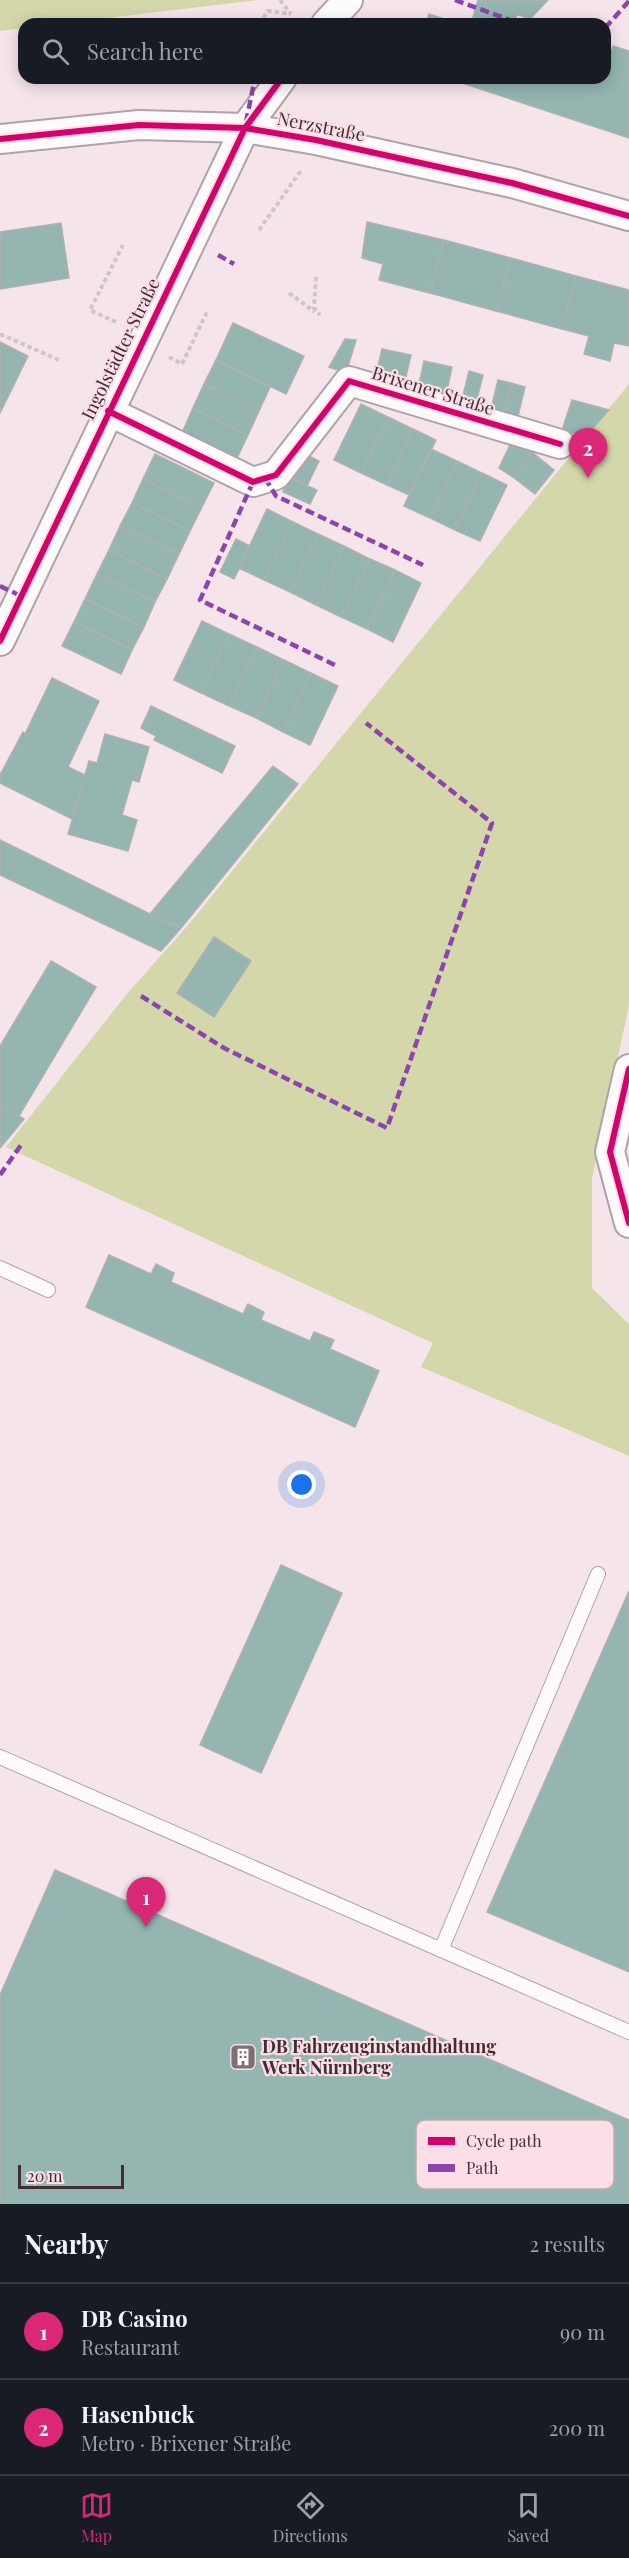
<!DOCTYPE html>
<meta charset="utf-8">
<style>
body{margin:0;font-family:"Playfair Display",serif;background:#242831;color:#f1f3f6}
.scale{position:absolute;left:18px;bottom:15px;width:106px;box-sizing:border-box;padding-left:6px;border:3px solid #412e34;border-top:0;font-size:16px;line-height:21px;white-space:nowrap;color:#412e34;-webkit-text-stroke:4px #fcdee7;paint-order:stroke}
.you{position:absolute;left:302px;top:1485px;width:21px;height:21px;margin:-15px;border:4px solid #fff;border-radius:50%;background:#1a73e8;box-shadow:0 0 0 9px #1a73e833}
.badge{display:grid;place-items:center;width:39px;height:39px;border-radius:50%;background:#db2777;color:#fff;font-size:20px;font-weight:700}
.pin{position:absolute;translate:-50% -50px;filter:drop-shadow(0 2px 3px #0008)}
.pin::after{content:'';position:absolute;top:32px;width:21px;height:18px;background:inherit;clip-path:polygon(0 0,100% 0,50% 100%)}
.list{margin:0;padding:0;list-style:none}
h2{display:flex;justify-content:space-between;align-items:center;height:78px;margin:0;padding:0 24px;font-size:26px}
h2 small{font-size:20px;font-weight:400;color:#9ea1a6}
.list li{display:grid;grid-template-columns:39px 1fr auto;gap:18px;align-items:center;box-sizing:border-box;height:96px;padding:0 24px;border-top:2px solid #363941}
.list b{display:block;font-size:22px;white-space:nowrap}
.list p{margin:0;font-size:20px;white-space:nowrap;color:#9ea1a6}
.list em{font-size:20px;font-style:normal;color:#9ea1a6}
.icon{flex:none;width:33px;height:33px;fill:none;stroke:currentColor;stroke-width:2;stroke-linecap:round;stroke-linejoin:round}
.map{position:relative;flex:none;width:629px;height:2204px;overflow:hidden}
.search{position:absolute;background:#171b24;box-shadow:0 3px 15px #0003;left:18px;right:18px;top:18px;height:66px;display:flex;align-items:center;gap:15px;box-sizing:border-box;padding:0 21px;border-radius:18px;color:#9ea1a6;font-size:22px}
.sheet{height:270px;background:#171b24}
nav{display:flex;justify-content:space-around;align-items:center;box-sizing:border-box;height:84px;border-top:2px solid #363941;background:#171b24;font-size:16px;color:#9ea1a6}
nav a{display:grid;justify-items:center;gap:3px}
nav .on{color:#db2777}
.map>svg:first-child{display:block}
</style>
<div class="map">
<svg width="629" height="2204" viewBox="0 0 629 2204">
<rect width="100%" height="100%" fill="#f5e5ea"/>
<path fill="#d4d7a9" d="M0,0H259L57,24H24V28L0,31Z
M629,384V1005L592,1179V1288L629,1324V1456L421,1367L433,1343L6,1147L126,995L189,924Z"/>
<path fill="#95b5b1" stroke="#afb1b1" stroke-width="1.5" d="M478,0H548L530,19L517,14L514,24H471Z
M429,14L459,24H426Z
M613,46L629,51V138L447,78H605V60L609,61Z
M367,222L444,240L430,293L379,280L383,264L362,258Z
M61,223L69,278L0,289V232Z
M444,240L511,258L496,311L430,293Z
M511,258L576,276L562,329L496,311Z
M576,276L629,290V346L614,343L610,361L584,354L589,336L562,329Z
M233,323L304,356L286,394L216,360Z
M345,339L356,340L346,373L329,367Z
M0,342L28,356L0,413Z
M382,349L411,355L404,385L375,379Z
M216,360L270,387L259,411L204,384Z
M424,361L452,367L446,395L418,389Z
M469,371L483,375L476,403L462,400Z
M498,380L511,383L505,413L491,409Z
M511,383L525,387L518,416L505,413Z
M204,384L259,411L248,435L193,408Z
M572,400L609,410L586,436L562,430Z
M361,404L388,417L361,473L334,460Z
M193,408L248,435L237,458L182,433Z
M388,417L413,429L387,485L361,473Z
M413,429L436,440L409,495L387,485Z
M510,445L532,452L513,477L499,468Z
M431,449L457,461L430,518L404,506Z
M532,452L554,470L535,494L513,477Z
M155,454L214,483L202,507L143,479Z
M305,454L319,461L307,486L293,479Z
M457,461L482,473L455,530L430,518Z
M482,473L507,485L480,541L455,530Z
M290,478L317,490L310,504L283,492Z
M143,479L202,507L190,531L132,503Z
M132,503L190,531L179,554L120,526Z
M267,509L293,522L264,580L239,568Z
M293,522L318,534L290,592L264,580Z
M120,526L179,554L167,579L109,550Z
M318,534L344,546L316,605L290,592Z
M236,539L250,546L234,579L220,572Z
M344,546L370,559L341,617L316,605Z
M109,550L167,579L155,602L97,574Z
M370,559L395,570L367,629L341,617Z
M395,570L421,583L393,642L367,629Z
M97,574L155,602L144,627L85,599Z
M85,599L144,627L132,650L74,622Z
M202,621L229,634L201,693L174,680Z
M74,622L132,650L121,674L62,646Z
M229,634L257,647L229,706L201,693Z
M257,647L284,660L256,718L229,706Z
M284,660L311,673L283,732L256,718Z
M311,673L338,686L310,745L283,732Z
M52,678L99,701L68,767L85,775L72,819L0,783V775L23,732L25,734Z
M151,706L235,746L222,773L154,740L156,736L141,728Z
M105,734L149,747L139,782L132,780L122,815L137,820L128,851L68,834L89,761L97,763Z
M273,766L298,784L181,928L150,914Z
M0,840L150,914L181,928L161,951L0,875Z
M214,937L251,961L214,1017L177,993Z
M51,961L96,987L19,1116L0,1105V1046Z
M0,1105L24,1119L0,1148Z
M109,1255L151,1274L156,1264L174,1273L171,1282L243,1314L248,1304L264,1312L261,1320L310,1341L314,1332L334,1340L330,1349L379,1371L355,1427L86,1307Z
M281,1565L342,1593L261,1773L200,1745Z
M629,1591V1972L487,1912Z
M55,1870L629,2120V2204H0V1995Z"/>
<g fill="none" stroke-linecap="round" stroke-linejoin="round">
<defs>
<path id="service" d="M0,1268L48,1290
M0,1757L629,2032
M441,1950L598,1574"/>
<path id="minor" d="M326,24L348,0
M0,139L139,125L245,128L316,140L512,183L629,216
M108,411L253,482L276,475L349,381L560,444
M0,641L245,128L282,78
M629,1069L610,1152L629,1223"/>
</defs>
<use href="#service" stroke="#b1a2a7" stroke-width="16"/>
<use href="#minor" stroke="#b1a2a7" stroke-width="32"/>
<path stroke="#cec7ca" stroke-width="4" stroke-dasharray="4.5 3" stroke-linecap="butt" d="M280,0L291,14
M259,24L268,11L291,14
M347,78L348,79
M259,230L302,169
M316,277L314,308L320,315
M289,293L315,312
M116,322L90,310L123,245
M0,334L59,360
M169,357L182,364L207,312"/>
<use href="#service" stroke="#fefbfc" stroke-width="14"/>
<use href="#minor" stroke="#fefbfc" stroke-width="28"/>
<path stroke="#8e44ad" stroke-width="4.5" stroke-dasharray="9 4.5" stroke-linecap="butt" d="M455,0L521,24
M605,28L629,1
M605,51L611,54
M246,122L255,78
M218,255L234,264
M265,478L276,496L423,565
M253,482L200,600L337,666
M0,586L21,596
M141,996L224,1048L387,1128L492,823L366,723
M0,1175L21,1145"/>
<defs>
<path id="cycleway" d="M0,139L139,125L245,128L316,140L512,183L629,216
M108,411L253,482L276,475L349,381L560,444
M0,641L245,128L282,78
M629,1069L610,1152L629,1223"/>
</defs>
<use href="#cycleway" stroke="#fcdee7" stroke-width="10"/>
<use href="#cycleway" stroke="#d6006c" stroke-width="6"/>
</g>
<defs>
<symbol id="building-square" viewBox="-11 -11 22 22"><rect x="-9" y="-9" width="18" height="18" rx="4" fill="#806e74" stroke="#fcdee7"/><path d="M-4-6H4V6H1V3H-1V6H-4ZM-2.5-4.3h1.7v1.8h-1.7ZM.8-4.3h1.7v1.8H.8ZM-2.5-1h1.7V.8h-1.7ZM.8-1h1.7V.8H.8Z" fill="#fff"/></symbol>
</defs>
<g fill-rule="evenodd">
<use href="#building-square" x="228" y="2042" width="30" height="30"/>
</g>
<g text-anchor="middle" stroke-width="4.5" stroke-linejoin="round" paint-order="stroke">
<g font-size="18" fill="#412e34" stroke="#fcdee7">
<text transform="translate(321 127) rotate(11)" y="6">Nerzstraße</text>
<text transform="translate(121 349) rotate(-64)" y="6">Ingolstädter Straße</text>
<text transform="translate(433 391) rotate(17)" y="6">Brixener Straße</text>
</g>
<g font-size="18" font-weight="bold" fill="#412e34" stroke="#fcdee7" text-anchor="start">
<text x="262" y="2053">DB Fahrzeuginstandhaltung<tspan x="262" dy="21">Werk Nürnberg</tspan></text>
</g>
</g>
<rect x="416" y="2120" width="198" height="69" rx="9" fill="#fcdee7" stroke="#c4a9b1" stroke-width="1.5"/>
<rect x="428" y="2137" width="27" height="8" fill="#d6006c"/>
<rect x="428" y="2164" width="27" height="8" fill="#8e44ad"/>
<g font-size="16" fill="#412e34">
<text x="466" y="2147">Cycle path</text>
<text x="466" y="2174">Path</text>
</g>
</svg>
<div class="scale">20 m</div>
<div class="you"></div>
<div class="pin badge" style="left:146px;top:1927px">1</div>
<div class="pin badge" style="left:588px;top:478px">2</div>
<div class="search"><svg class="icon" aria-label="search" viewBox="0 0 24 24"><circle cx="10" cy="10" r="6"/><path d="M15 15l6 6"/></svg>Search here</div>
</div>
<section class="sheet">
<h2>Nearby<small>2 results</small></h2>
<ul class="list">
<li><span class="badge">1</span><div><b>DB Casino</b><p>Restaurant</p></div><em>90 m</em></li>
<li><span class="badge">2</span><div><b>Hasenbuck</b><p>Metro · Brixener Straße</p></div><em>200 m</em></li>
</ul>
</section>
<nav>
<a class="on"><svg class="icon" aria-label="map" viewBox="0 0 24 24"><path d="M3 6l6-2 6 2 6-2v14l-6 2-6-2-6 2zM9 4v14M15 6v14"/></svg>Map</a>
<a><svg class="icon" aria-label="directions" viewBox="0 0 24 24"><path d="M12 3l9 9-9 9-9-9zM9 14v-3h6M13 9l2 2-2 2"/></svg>Directions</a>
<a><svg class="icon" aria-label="saved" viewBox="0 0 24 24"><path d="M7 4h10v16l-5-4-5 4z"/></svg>Saved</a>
</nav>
